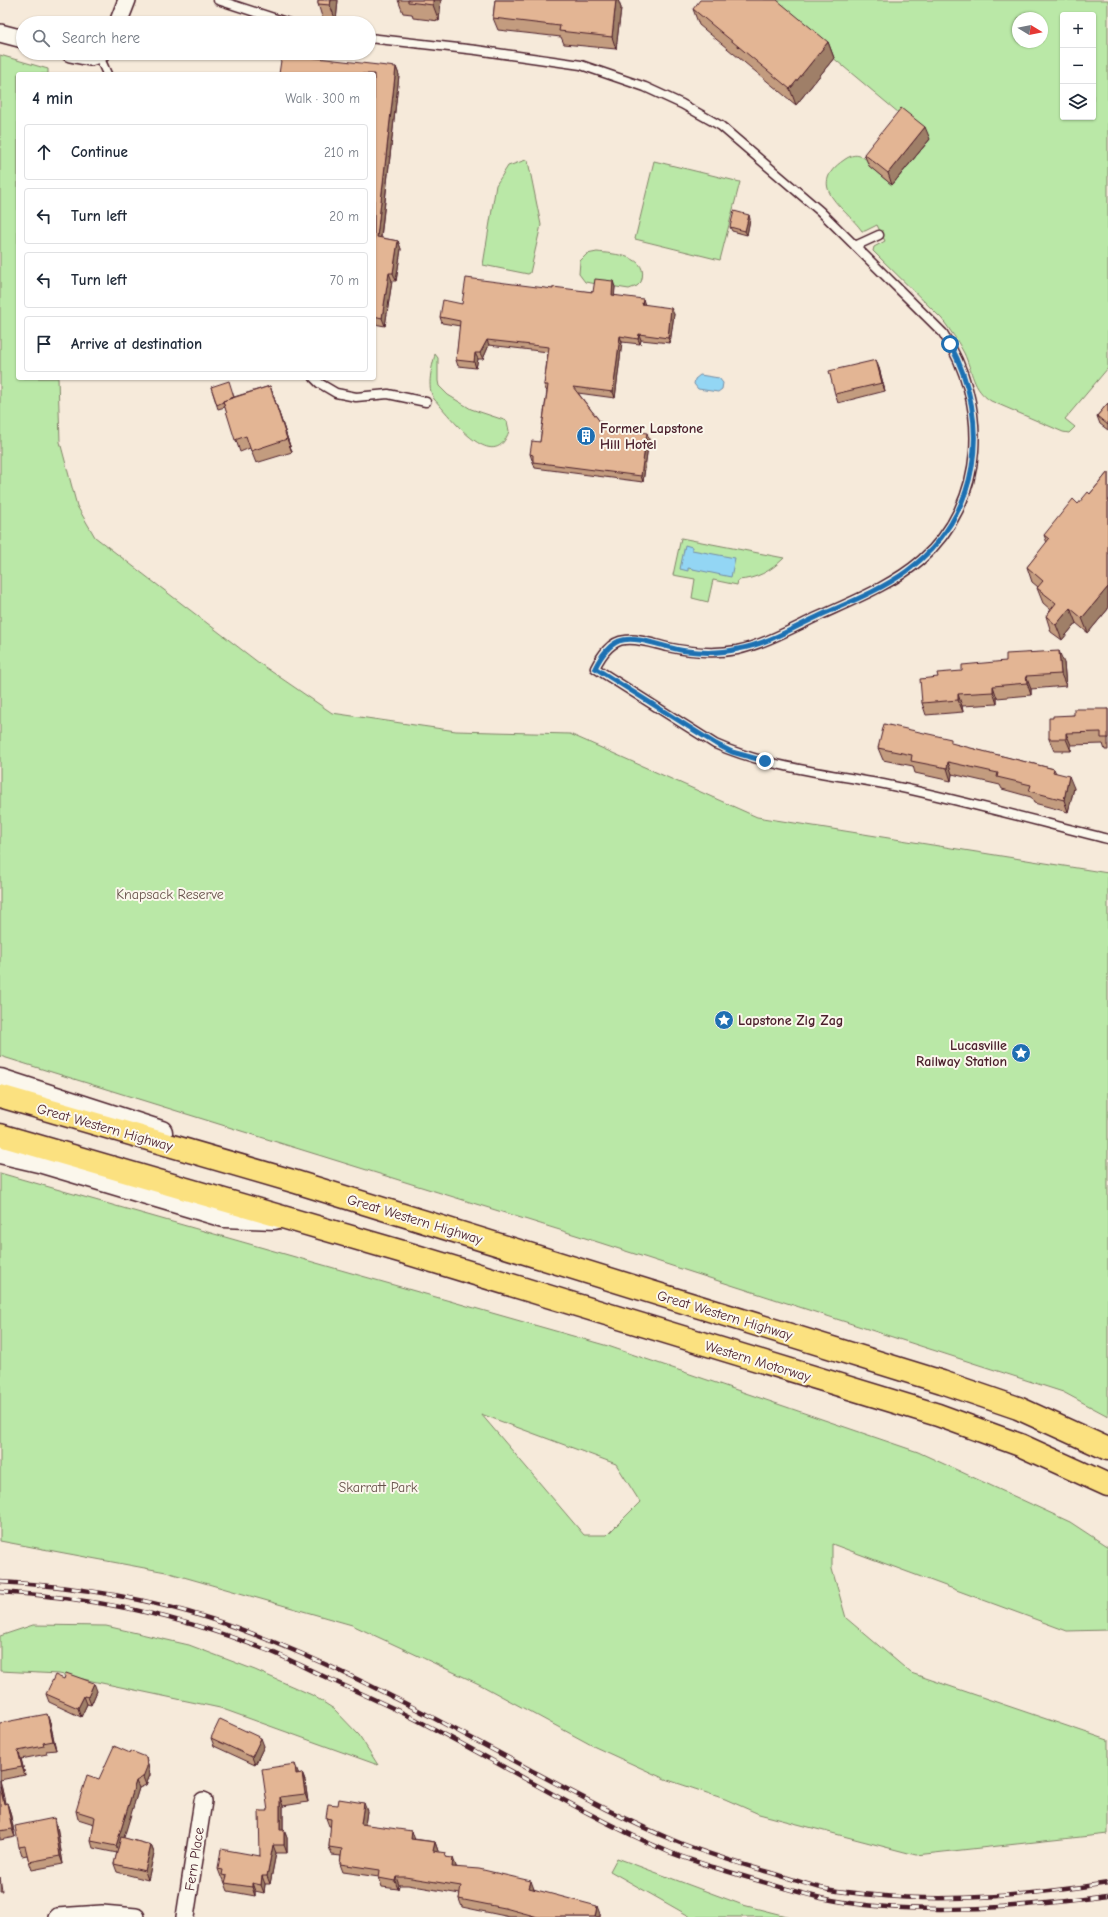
<!DOCTYPE html>
<meta charset="utf-8">
<style>
body{margin:0;font-family:"Comic Neue",sans-serif;background:#f6f6f7;color:#1f2937}
.controls{position:absolute;right:12px;top:12px;display:grid;overflow:hidden;border-radius:4px;box-shadow:0 1px 3px #0004}
.controls button{width:36px;height:36px;display:grid;place-items:center;padding:0;border:0;border-bottom:1px solid #e0e1e3;background:#fff;color:#1f2937;font:20px sans-serif}
.compass{position:absolute;left:1012px;top:12px;width:36px;height:36px;border-radius:50%;background:#fff;box-shadow:0 1px 3px #0004;rotate:100deg}
.stop{position:absolute;width:12px;height:12px;margin:-9px;border:3px solid #1f6fb2;border-radius:50%;background:#fff}
.stop.end{background:#1f6fb2;border-color:#fff;box-shadow:0 1px 4px #0008}
.list{margin:0;padding:0;list-style:none}
h2{display:flex;justify-content:space-between;align-items:center;height:52px;margin:0;padding:0 16px;font-size:17px}
h2 small{font-size:13px;font-weight:400;color:#747a83}
.list li{display:grid;grid-template-columns:26px 1fr auto;gap:12px;align-items:center;box-sizing:border-box;height:56px;margin:0 8px 8px;padding:0 8px;border:1px solid #e0e1e3;border-radius:4px}
.list b{display:block;font-size:15px;white-space:nowrap}
.list em{font-size:13px;font-style:normal;color:#747a83}
.icon{flex:none;width:22px;height:22px;fill:none;stroke:currentColor;stroke-width:2;stroke-linecap:round;stroke-linejoin:round}
.map{position:relative;flex:none;width:1108px;height:1917px;overflow:hidden}
.search{position:absolute;background:#fff;box-shadow:0 1px 3px #0004;left:16px;top:16px;width:360px;height:44px;display:flex;align-items:center;gap:10px;box-sizing:border-box;padding:0 14px;border-radius:22px;color:#747a83;font-size:15px}
.panel{position:absolute;background:#fff;box-shadow:0 1px 3px #0004;left:16px;top:72px;width:360px;height:308px;border-radius:4px}
.map>svg:first-child{display:block}
</style>
<div class="map">
<svg width="1108" height="1917" viewBox="0 0 1108 1917">
<rect width="100%" height="100%" fill="#f6eada"/>
<filter id="ink" filterUnits="userSpaceOnUse"><feTurbulence type="fractalNoise" baseFrequency=".025" numOctaves="2"/><feDisplacementMap in="SourceGraphic" scale="8" xChannelSelector="R" yChannelSelector="G"/><feConvolveMatrix kernelMatrix="1 2 1 2 8 2 1 2 1" color-interpolation-filters="sRGB"/></filter>
<g filter="url(#ink)">
<path fill="#bae8a7" stroke="#828469" fill-rule="evenodd" d="M764,0H1108V368L1065,419L1075,427L1069,433L1063,432L991,401C972,389 973,372 964,353C958,341 950,330 942,319L873,251L874,247L885,241L877,225L865,231H862C846,208 804,187 844,160C855,152 861,155 871,163L869,166L892,185L930,139ZM1063,15H1093V117H1063ZM1018,18H1042V42H1018Z
M0,55L48,69V74H18V378H58L60,442L77,506L95,537L259,663L332,713L456,731L570,734L757,817L1108,873V1416L1063,1392L579,1236L0,1056Z
M526,160L528,161L541,225L530,273L528,274L483,265L496,185L508,166Z
M654,161L740,182L720,260L635,239Z
M597,252C613,254 651,255 641,282L637,286L629,289L585,282L579,274L580,261L587,254Z
M435,354L438,358V381L439,386L448,395L471,409L507,421L509,431C494,477 449,415 434,399C426,386 432,368 435,354Z
M681,538L784,558C771,571 756,579 738,580L737,585L713,580L708,602L692,598L695,579L673,575Z
M0,1173L608,1346L918,1452L1070,1522L1108,1547V1630L1067,1631L832,1544V1569L846,1618L911,1673L1108,1740V1834L916,1855L759,1814L725,1799L665,1779L595,1747L479,1684L352,1625L166,1572L0,1541ZM481,1414L616,1464L640,1502L607,1535H584Z
M33,1625L106,1626L189,1645L255,1670L312,1695L334,1709L359,1735L378,1765L220,1708L59,1674L0,1671V1636Z
M617,1858L743,1905L790,1917H691L610,1871Z"/>
<path fill="#93d6f4" stroke="#768da4" d="M700,375L719,378L723,383L722,389L718,392L698,389L694,384L695,379Z
M685,545L692,547V550L735,558L731,577L688,568V571L680,569Z"/>
<g fill="none" stroke-linecap="round" stroke-linejoin="round">
<defs>
<path id="lane" d="M218,0L289,23
M369,38L476,50L581,65L645,87L682,104L721,126L820,211L943,333C989,403 987,502 921,560C892,585 854,600 819,616C793,628 765,644 737,650C714,654 690,652 667,647C654,644 639,638 625,640C610,641 601,656 595,668L715,744C769,768 835,774 893,786C965,801 1036,821 1108,839
M99,56L107,74
M855,246L879,235
M314,378L319,383L336,393L356,397L388,394L426,402"/>
<path id="street" d="M118,23L127,0
M0,33L23,39
M70,53L90,57L102,53
M57,1917L102,1914L136,1917
M185,1917L203,1801"/>
<path id="secondary" d="M0,1080L161,1132
M0,1152L39,1161L224,1216L275,1218"/>
<path id="highway" d="M0,1096L296,1182L942,1382L1018,1408L1108,1449
M0,1135L403,1252L938,1415L1020,1445L1108,1485"/>
</defs>
<use href="#lane" stroke="#4a1f2b" stroke-width="11"/>
<use href="#street" stroke="#4a1f2b" stroke-width="20"/>
<use href="#secondary" stroke="#4a1f2b" stroke-width="25"/>
<use href="#highway" stroke="#4a1f2b" stroke-width="25"/>
<use href="#lane" stroke="#fbf7ec" stroke-width="8"/>
<use href="#street" stroke="#fbf7ec" stroke-width="17"/>
<use href="#secondary" stroke="#fbf7ec" stroke-width="22"/>
<use href="#highway" stroke="#fbe180" stroke-width="22"/>
<defs>
<path id="rail" d="M0,1582C73,1586 144,1597 214,1620C323,1656 426,1714 527,1768C576,1794 624,1820 675,1841C704,1853 735,1862 765,1871C783,1876 802,1883 821,1888C838,1892 856,1893 874,1895C952,1903 1030,1895 1108,1883
M0,1592C95,1598 174,1614 264,1649C284,1656 303,1667 323,1676C349,1688 376,1700 403,1713C492,1757 576,1812 669,1852C683,1858 699,1862 713,1867C749,1878 785,1889 821,1898C915,1917 1014,1908 1108,1896"/>
</defs>
<use href="#rail" stroke="#4a1f2b" stroke-width="4.5"/>
<use href="#rail" stroke="#fbf7ec" stroke-width="3" stroke-dasharray="9" stroke-linecap="butt"/>
</g>
<path fill="#c39c7f" stroke="#4a1f2b" d="M318,0H338L336,21L323,20L318,4Z
M398,0H441L439,21L413,18L412,14L403,13Z
M495,0H618L621,8L616,49L564,44L561,37L498,30L493,18Z
M693,9L828,42L834,58L796,105L699,25Z
M396,67L399,75L381,238L398,241L401,249L396,281H392L385,326L374,324V74Z
M930,139L892,185L869,166L864,154Z
M750,219L747,235L732,231L730,227Z
M615,287L614,295L674,314L670,343L641,340L640,344L622,342L615,398L578,393L605,428L649,439L643,482L535,468L533,462V460H532L530,454L540,442L547,391L546,390L544,385L548,352L489,345L483,359H478L476,368L458,366L456,360L460,326L442,323L440,317L462,304L553,289L593,292Z
M879,368L885,391L838,403L835,394Z
M270,386L292,452L256,463L250,448L240,452L225,407L218,409L211,387L234,397Z
M1108,403V430L1100,424L1097,416Z
M1108,472V609L1088,633L1076,623L1062,640L1051,632L1046,616L1051,610L1043,603L1037,588L1038,587L1032,582L1027,567L1047,543L1044,535L1090,494Z
M1064,663L1066,686L1031,689V695L997,698V704L962,706L963,712L926,715L922,703L938,677Z
M1108,709V750H1105L1103,744L1071,745V751H1054L1049,739L1053,718L1074,715Z
M953,744L1054,769L1056,773L1074,788L1068,812L1034,803L1031,797L1002,789L1000,785L952,774L951,781L915,773L913,766L883,760L878,748Z
M64,1679L97,1691L91,1705L87,1704L81,1717L49,1702L46,1694Z
M50,1722L56,1750L46,1751L47,1754L21,1759L25,1775L0,1780L5,1804L7,1803L10,1812L15,1837L0,1840V1723Z
M211,1738L264,1746L255,1765L214,1746Z
M148,1765L150,1775L146,1785L139,1788L123,1838L151,1845L154,1853L148,1880L117,1872L114,1864L117,1853L93,1848L91,1841L94,1824L78,1819L76,1811L99,1779Z
M298,1772V1774L302,1773L305,1781L308,1802L283,1806V1830H284L287,1838V1853H276L270,1884H265L264,1893L255,1891V1896L228,1891L223,1878L221,1877L218,1869L260,1856L268,1811Z
M367,1811L365,1825L414,1839L435,1842L438,1851L437,1852L447,1857L456,1866V1867L534,1889H533L600,1914V1917H510L462,1907L459,1899L460,1894L408,1885H399L398,1889L382,1887L379,1877L343,1872L340,1864L341,1856L332,1855L329,1847L331,1826H329L326,1818Z
M54,1818L57,1826L63,1864L32,1870L27,1855L22,1856L19,1847Z
M0,1877L2,1891H0Z"/>
<path fill="#9f7f68" stroke="#4a1f2b" d="M331,0H338L336,21L330,5Z
M433,0H441L439,21L433,5Z
M616,0H618L621,8L616,49L612,37Z
M828,42L834,58L796,105L790,89Z
M396,67L399,75L380,245L377,237Z
M925,127L930,139L892,185L888,173Z
M749,215L750,219L747,235L745,231Z
M398,241L401,249L396,281L393,273Z
M389,273L392,281L385,326L382,318Z
M613,281L615,287L614,300L612,295Z
M643,299L645,305L642,304Z
M671,308L674,314L670,343L668,338Z
M639,334L641,340L640,344L638,339Z
M620,336L622,342L615,398L613,392Z
M487,340L489,345L483,359L480,353Z
M475,353L478,359L476,368L474,362Z
M876,360L879,368L885,391L882,383Z
M270,386L292,452L287,439Z
M647,433L649,439L643,482L641,476Z
M1108,587V609L1088,633L1082,618Z
M1070,608L1076,623L1062,640L1056,625Z
M1059,651L1064,663L1066,686L1061,674Z
M1026,676L1031,689V695L1027,683Z
M993,686L997,698V704L993,692Z
M958,694L962,706L963,712L958,700Z
M1066,733L1071,745V751L1066,739Z
M948,762L952,774L951,781L947,768Z
M1069,776L1074,788L1068,812L1064,800Z
M94,1683L97,1691L91,1705L88,1697Z
M84,1696L87,1704L81,1717L78,1708Z
M47,1714L50,1722L56,1750L53,1741Z
M261,1738L264,1746L255,1765L252,1757Z
M18,1751L21,1759L25,1775L22,1767Z
M146,1757L148,1765L150,1775L146,1785L143,1777Z
M295,1764L298,1772L299,1782L296,1774Z
M302,1773L305,1781L308,1802L305,1794Z
M0,1780L7,1812L4,1804L0,1786Z
M136,1781L139,1788L119,1854L116,1846Z
M280,1797L283,1806V1839L280,1830Z
M7,1803L10,1812L15,1837L12,1829Z
M364,1803L367,1811L364,1832L361,1824Z
M54,1818L57,1826L63,1864L60,1856Z
M284,1830L287,1838V1853L284,1845Z
M412,1831L415,1840L411,1839Z
M435,1842L438,1851L436,1859L433,1851Z
M151,1845L154,1853L148,1880L145,1871Z
M273,1845L276,1853L270,1884L267,1876Z
M453,1858L456,1866L455,1875L452,1867Z
M262,1876L265,1884L264,1893L261,1885Z
M396,1877L399,1885L398,1889L395,1881Z
M531,1881L534,1889L532,1896L529,1888Z
M252,1883L255,1891V1896L252,1887Z
M597,1906L600,1914V1917H595Z"/>
<path fill="#e3b594" stroke="#4a1f2b" d="M318,0H331L330,5L318,4Z
M408,0H433V5L408,2Z
M495,0H616L612,37L559,31L560,26L493,18Z
M700,0H777L828,42L790,89L693,9Z
M282,54L396,67L377,237L398,241L393,273H389L382,318L374,316V74H279Z
M901,108L925,127L888,173L864,154Z
M734,211L749,215L745,231L730,227Z
M466,278L553,289V287L593,292L595,279L613,281L612,295L643,299L642,304L671,308L668,338L639,334L638,339L620,336L613,392L573,387L605,428L647,433L641,476L533,462V455L530,454L532,441L540,442L548,385H544L549,347L487,340L480,353H475L474,362L456,360L460,321L440,317L443,300L462,304Z
M876,360L882,383L835,394L829,371Z
M229,381L234,397L223,401V402L217,405L211,387Z
M270,386L287,439L251,451L246,436L235,440L223,401Z
M1108,403V425L1097,416Z
M1108,472V587L1082,618L1070,608L1056,625L1046,616L1056,603L1037,588L1043,581L1027,567L1049,539L1044,535L1073,499L1078,504L1088,492L1090,494Z
M1059,651L1061,674L1026,676L1027,683L993,686V692L958,694V700L922,703L920,679L938,677L937,673L962,671V665L1006,661V654Z
M1074,709H1108V738H1101V732L1066,733V739H1049V718H1053V716L1074,715Z
M884,724L951,739V743L1054,769L1053,772L1069,776L1064,800L1029,791L1031,785L997,777L998,773L948,762L947,768L911,761L912,755L878,748Z
M66,1673L94,1683L88,1697L84,1696L78,1708L46,1694L55,1675L64,1679Z
M47,1714L53,1741L43,1743L44,1746L18,1751L22,1767L0,1771V1723Z
M220,1719L261,1738L252,1757L211,1738Z
M114,1746L130,1753L131,1751L146,1757L147,1767L143,1777L136,1781L116,1846L91,1841L95,1817L76,1811L87,1775L99,1779Z
M295,1764L296,1774L302,1773L305,1794L280,1797V1830H284V1845H273L267,1876H262L261,1885L252,1883V1887L225,1883L227,1876L222,1875L223,1870L218,1869L221,1849L260,1856L259,1811H268L262,1769Z
M0,1786L4,1804L7,1803L12,1829L0,1831Z
M339,1799L364,1803L361,1824L412,1831L411,1839L435,1842L433,1851L446,1853L445,1857L453,1858L452,1867L479,1869L531,1881L529,1888L597,1906L595,1917H538L505,1908L459,1899L461,1886L405,1877H396L395,1881L379,1878L380,1870L340,1864L342,1849L329,1847L331,1819L326,1818L328,1804L338,1805Z
M54,1818L60,1856L29,1862L25,1846L19,1847L15,1826Z
M121,1837L151,1845L145,1871L114,1864Z"/>
</g>
<g fill="none" stroke-linecap="round" stroke-linejoin="round" filter="url(#ink)">
<path stroke="#1f6fb2" stroke-width="5" d="M765,761L732,752L716,744L595,668C600,658 607,646 619,641C637,634 667,649 687,651C703,653 722,653 738,649C767,644 795,627 821,615C850,602 881,590 907,571C981,516 992,423 950,344"/>
</g>
<defs>
<symbol id="building-disc" viewBox="-11 -11 22 22"><circle r="9.5" fill="#1f6fb2" stroke="#fbf7ec"/><path d="M-4-6H4V6H1V3H-1V6H-4ZM-2.5-4.3h1.7v1.8h-1.7ZM.8-4.3h1.7v1.8H.8ZM-2.5-1h1.7V.8h-1.7ZM.8-1h1.7V.8H.8Z" fill="#fff"/></symbol>
<symbol id="sight-disc" viewBox="-11 -11 22 22"><circle r="9.5" fill="#1f6fb2" stroke="#fbf7ec"/><path d="M0-6L1.8-2.2L6-1.7L2.9 1.2L3.7 5.4L0 3.3L-3.7 5.4L-2.9 1.2L-6-1.7L-1.8-2.2Z" fill="#fff"/></symbol>
</defs>
<g fill-rule="evenodd">
<use href="#building-disc" x="575" y="425" width="22" height="22"/>
<use href="#sight-disc" x="713" y="1009" width="22" height="22"/>
<use href="#sight-disc" x="1010" y="1042" width="22" height="22"/>
</g>
<g text-anchor="middle" stroke-width="4" stroke-linejoin="round" paint-order="stroke">
<g font-size="14" font-weight="bold" fill="#4a1f2b" stroke="#fbf7ec" text-anchor="start">
<text x="600" y="433">Former Lapstone<tspan x="600" dy="16">Hill Hotel</tspan></text>
<text x="738" y="1025">Lapstone Zig Zag</text>
<text x="1007" y="1050" text-anchor="end">Lucasville<tspan x="1007" dy="16">Railway Station</tspan></text>
</g>
<g font-size="14" fill="#66514a" stroke="#fbf7ec">
<text x="170" y="899">Knapsack Reserve</text>
<text x="378" y="1492">Skarratt Park</text>
</g>
<g font-size="14" fill="#4a1f2b" stroke="#fbf7ec">
<text transform="translate(105 1127) rotate(16)" y="5">Great Western Highway</text>
<text transform="translate(415 1219) rotate(17)" y="5">Great Western Highway</text>
<text transform="translate(725 1315) rotate(17)" y="5">Great Western Highway</text>
<text transform="translate(758 1361) rotate(17)" y="5">Western Motorway</text>
<text transform="translate(194 1859) rotate(-81)" y="5">Fern Place</text>
</g>
</g>
</svg>
<div class="controls">
<button>+</button>
<button>−</button>
<button><svg class="icon" aria-label="layers" viewBox="0 0 24 24"><path d="M12 4l9 5-9 5-9-5zM3 14l9 5 9-5"/></svg></button>
</div>
<svg class="compass" viewBox="-18 -18 36 36"><path d="M0-13l5 13h-10z" fill="#e53935"/><path d="M0 13l5-13h-10z" fill="#747a83"/></svg>
<div class="stop" style="left:950px;top:344px"></div>
<div class="stop end" style="left:765px;top:761px"></div>
<div class="search"><svg class="icon" aria-label="search" viewBox="0 0 24 24"><circle cx="10" cy="10" r="6"/><path d="M15 15l6 6"/></svg>Search here</div>
<section class="panel">
<h2>4 min<small>Walk · 300 m</small></h2>
<ul class="list">
<li><svg class="icon" aria-label="ahead" viewBox="0 0 24 24"><path d="M12 20V5M6 11l6-6 6 6"/></svg><div><b>Continue</b></div><em>210 m</em></li>
<li><svg class="icon" aria-label="left" viewBox="0 0 24 24"><path d="M17 20v-9H6M10 6l-5 5 5 5"/></svg><div><b>Turn left</b></div><em>20 m</em></li>
<li><svg class="icon" aria-label="left" viewBox="0 0 24 24"><path d="M17 20v-9H6M10 6l-5 5 5 5"/></svg><div><b>Turn left</b></div><em>70 m</em></li>
<li><svg class="icon" aria-label="arrive" viewBox="0 0 24 24"><path d="M6 21V4h12l-3 4 3 4H6"/></svg><div><b>Arrive at destination</b></div></li>
</ul>
</section>
</div>
